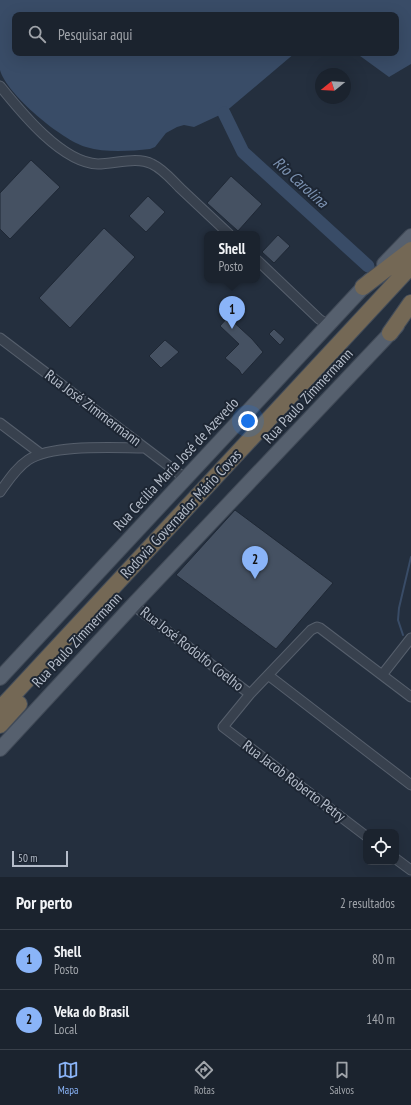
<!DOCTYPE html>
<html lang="pt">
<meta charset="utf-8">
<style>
body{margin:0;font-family:"PT Sans Narrow",sans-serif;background:#282f3a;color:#f1f3f6}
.controls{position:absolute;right:12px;bottom:12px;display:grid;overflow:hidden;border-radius:8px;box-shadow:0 4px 16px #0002}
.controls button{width:36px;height:36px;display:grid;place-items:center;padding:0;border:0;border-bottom:1px solid #39404a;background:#1b232e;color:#f1f3f6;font:20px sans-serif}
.compass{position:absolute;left:315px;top:68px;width:36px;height:36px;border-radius:50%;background:#1b232e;box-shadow:0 4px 16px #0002;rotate:252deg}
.scale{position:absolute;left:12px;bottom:10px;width:56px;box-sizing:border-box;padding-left:4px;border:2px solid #b4bcc9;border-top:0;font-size:11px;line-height:14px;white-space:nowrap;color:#b4bcc9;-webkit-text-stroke:3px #1d2633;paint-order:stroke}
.you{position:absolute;left:248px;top:421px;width:14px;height:14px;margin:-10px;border:3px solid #fff;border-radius:50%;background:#1a73e8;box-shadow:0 0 0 6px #1a73e833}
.badge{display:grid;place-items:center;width:26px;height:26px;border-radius:50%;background:#8ab4f8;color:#111;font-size:13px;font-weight:700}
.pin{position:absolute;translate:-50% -33px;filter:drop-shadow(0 1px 2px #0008)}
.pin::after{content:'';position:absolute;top:21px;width:14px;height:12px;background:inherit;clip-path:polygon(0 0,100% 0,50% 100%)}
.popup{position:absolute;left:204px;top:231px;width:56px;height:52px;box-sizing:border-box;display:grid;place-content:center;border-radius:8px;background:#1b232e;filter:drop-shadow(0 1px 3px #0005);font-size:13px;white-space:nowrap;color:#a0a4aa}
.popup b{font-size:15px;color:#f1f3f6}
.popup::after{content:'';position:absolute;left:50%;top:100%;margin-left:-8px;border:8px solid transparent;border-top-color:#1b232e}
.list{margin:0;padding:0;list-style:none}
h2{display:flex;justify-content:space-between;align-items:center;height:52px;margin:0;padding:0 16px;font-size:17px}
h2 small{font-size:13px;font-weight:400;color:#a0a4aa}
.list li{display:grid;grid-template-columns:26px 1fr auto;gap:12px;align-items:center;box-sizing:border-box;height:60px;padding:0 16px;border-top:1px solid #39404a}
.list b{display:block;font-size:15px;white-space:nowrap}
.list p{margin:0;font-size:13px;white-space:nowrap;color:#a0a4aa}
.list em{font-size:13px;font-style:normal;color:#a0a4aa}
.icon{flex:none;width:22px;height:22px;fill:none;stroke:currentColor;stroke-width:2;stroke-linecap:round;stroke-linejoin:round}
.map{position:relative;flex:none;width:411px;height:877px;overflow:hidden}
.search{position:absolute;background:#1b232e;box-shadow:0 4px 16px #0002;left:12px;right:12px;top:12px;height:44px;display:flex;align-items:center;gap:10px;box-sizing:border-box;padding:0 14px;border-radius:8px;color:#a0a4aa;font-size:15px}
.sheet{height:172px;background:#1b232e}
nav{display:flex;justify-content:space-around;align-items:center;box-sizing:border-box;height:56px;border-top:1px solid #39404a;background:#1b232e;font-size:11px;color:#a0a4aa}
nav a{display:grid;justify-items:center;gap:2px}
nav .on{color:#8ab4f8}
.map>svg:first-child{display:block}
</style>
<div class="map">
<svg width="411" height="877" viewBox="0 0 411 877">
<rect width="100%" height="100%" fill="#242f3e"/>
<path fill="#394c67" d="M0,0H411V64L389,77L356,53H396V15H15V53H295L224,113L194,127L184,125L177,127L166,133L155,147L150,149C130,151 106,153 86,147C62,140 7,95 0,70C0,65 0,57 0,52C0,35 0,17 0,0Z"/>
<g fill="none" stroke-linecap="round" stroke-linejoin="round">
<path stroke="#394c67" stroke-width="2" d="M403,635L398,620L399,608L411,557"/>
<path stroke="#394c67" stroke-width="13" d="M224,113L243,152L368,266"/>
</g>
<path fill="#455162" stroke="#1f2835" d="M31,160L60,187L10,239L0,229V193Z
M231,176L262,204L238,231L207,203Z
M148,196L165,212L146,232L129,216Z
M104,228L135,257L70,328L39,298Z
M278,235L290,246L274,263L262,252Z
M228,317L252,339L263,352L242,375L239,370L225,358L239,344L220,326Z
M274,329L285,339L280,345L269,334Z
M165,340L179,352L161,368L149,356Z
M235,510L333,583L276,649L176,575Z"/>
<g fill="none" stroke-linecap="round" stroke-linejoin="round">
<defs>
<path id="minor" d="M0,86C21,112 62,163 98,164C115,164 137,156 152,164C163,169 172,180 180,188C196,203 213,219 229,234
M257,260L319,319L328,325
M0,338L186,479
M0,423L41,454
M0,492C8,481 16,468 28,460C53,444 114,448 144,448
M133,605L250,694
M268,675L411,785
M382,675L411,638
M366,836L223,727L250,694L311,630L317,627L320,628L411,697
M396,859L411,870"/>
<path id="primary" d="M384,264L411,236
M0,678L370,280
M0,749L133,605L397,326"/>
<path id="motorway" d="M363,287L411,250
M390,333L411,303
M0,709L411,266
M0,725L19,704"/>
</defs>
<use href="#minor" stroke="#565f6c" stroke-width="11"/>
<use href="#primary" stroke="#414a57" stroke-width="16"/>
<use href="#motorway" stroke="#434c59" stroke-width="18"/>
<use href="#minor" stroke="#38414e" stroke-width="9"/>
<use href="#primary" stroke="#56606e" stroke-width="14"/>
<use href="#motorway" stroke="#746855" stroke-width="16"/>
</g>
<g text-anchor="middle" stroke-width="4" stroke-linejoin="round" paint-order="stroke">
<g font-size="15" fill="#b4bcc9" stroke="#1d2633">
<text transform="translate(308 396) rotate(-47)" y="5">Rua Paulo Zimmermann</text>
<text transform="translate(93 408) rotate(37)" y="5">Rua José Zimmermann</text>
<text transform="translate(176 464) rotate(-47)" y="5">Rua Cecília Maria José de Azevedo</text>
<text transform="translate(181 514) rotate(-47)" y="5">Rodovia Governador Mário Covas</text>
<text transform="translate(77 640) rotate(-47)" y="5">Rua Paulo Zimmermann</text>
<text transform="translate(192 649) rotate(38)" y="5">Rua José Rodolfo Coelho</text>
<text transform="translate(294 781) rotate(37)" y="5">Rua Jacob Roberto Petry</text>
</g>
<g font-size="16" font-style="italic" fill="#7c92b1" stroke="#1d2633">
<text transform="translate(301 182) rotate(42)" y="6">Rio Carolina</text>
</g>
</g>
</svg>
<div class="controls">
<button><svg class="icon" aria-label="locate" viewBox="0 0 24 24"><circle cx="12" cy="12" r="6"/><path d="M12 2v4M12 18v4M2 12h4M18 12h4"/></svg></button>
</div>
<svg class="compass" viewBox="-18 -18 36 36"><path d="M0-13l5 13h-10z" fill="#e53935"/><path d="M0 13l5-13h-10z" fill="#a0a4aa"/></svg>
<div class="scale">50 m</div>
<div class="you"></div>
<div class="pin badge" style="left:232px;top:329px">1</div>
<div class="popup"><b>Shell</b>Posto</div>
<div class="pin badge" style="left:255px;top:579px">2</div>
<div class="search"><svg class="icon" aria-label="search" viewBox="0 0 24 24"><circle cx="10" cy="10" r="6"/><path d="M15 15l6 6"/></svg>Pesquisar aqui</div>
</div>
<section class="sheet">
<h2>Por perto<small>2 resultados</small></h2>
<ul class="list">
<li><span class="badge">1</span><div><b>Shell</b><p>Posto</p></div><em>80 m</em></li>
<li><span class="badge">2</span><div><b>Veka do Brasil</b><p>Local</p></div><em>140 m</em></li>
</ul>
</section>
<nav>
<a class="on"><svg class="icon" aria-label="map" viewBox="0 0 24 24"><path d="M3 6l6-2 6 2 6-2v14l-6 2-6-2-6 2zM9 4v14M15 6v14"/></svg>Mapa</a>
<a><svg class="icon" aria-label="directions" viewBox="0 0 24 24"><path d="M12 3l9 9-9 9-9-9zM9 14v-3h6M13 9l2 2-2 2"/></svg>Rotas</a>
<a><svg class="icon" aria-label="saved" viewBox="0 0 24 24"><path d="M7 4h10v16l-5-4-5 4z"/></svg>Salvos</a>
</nav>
